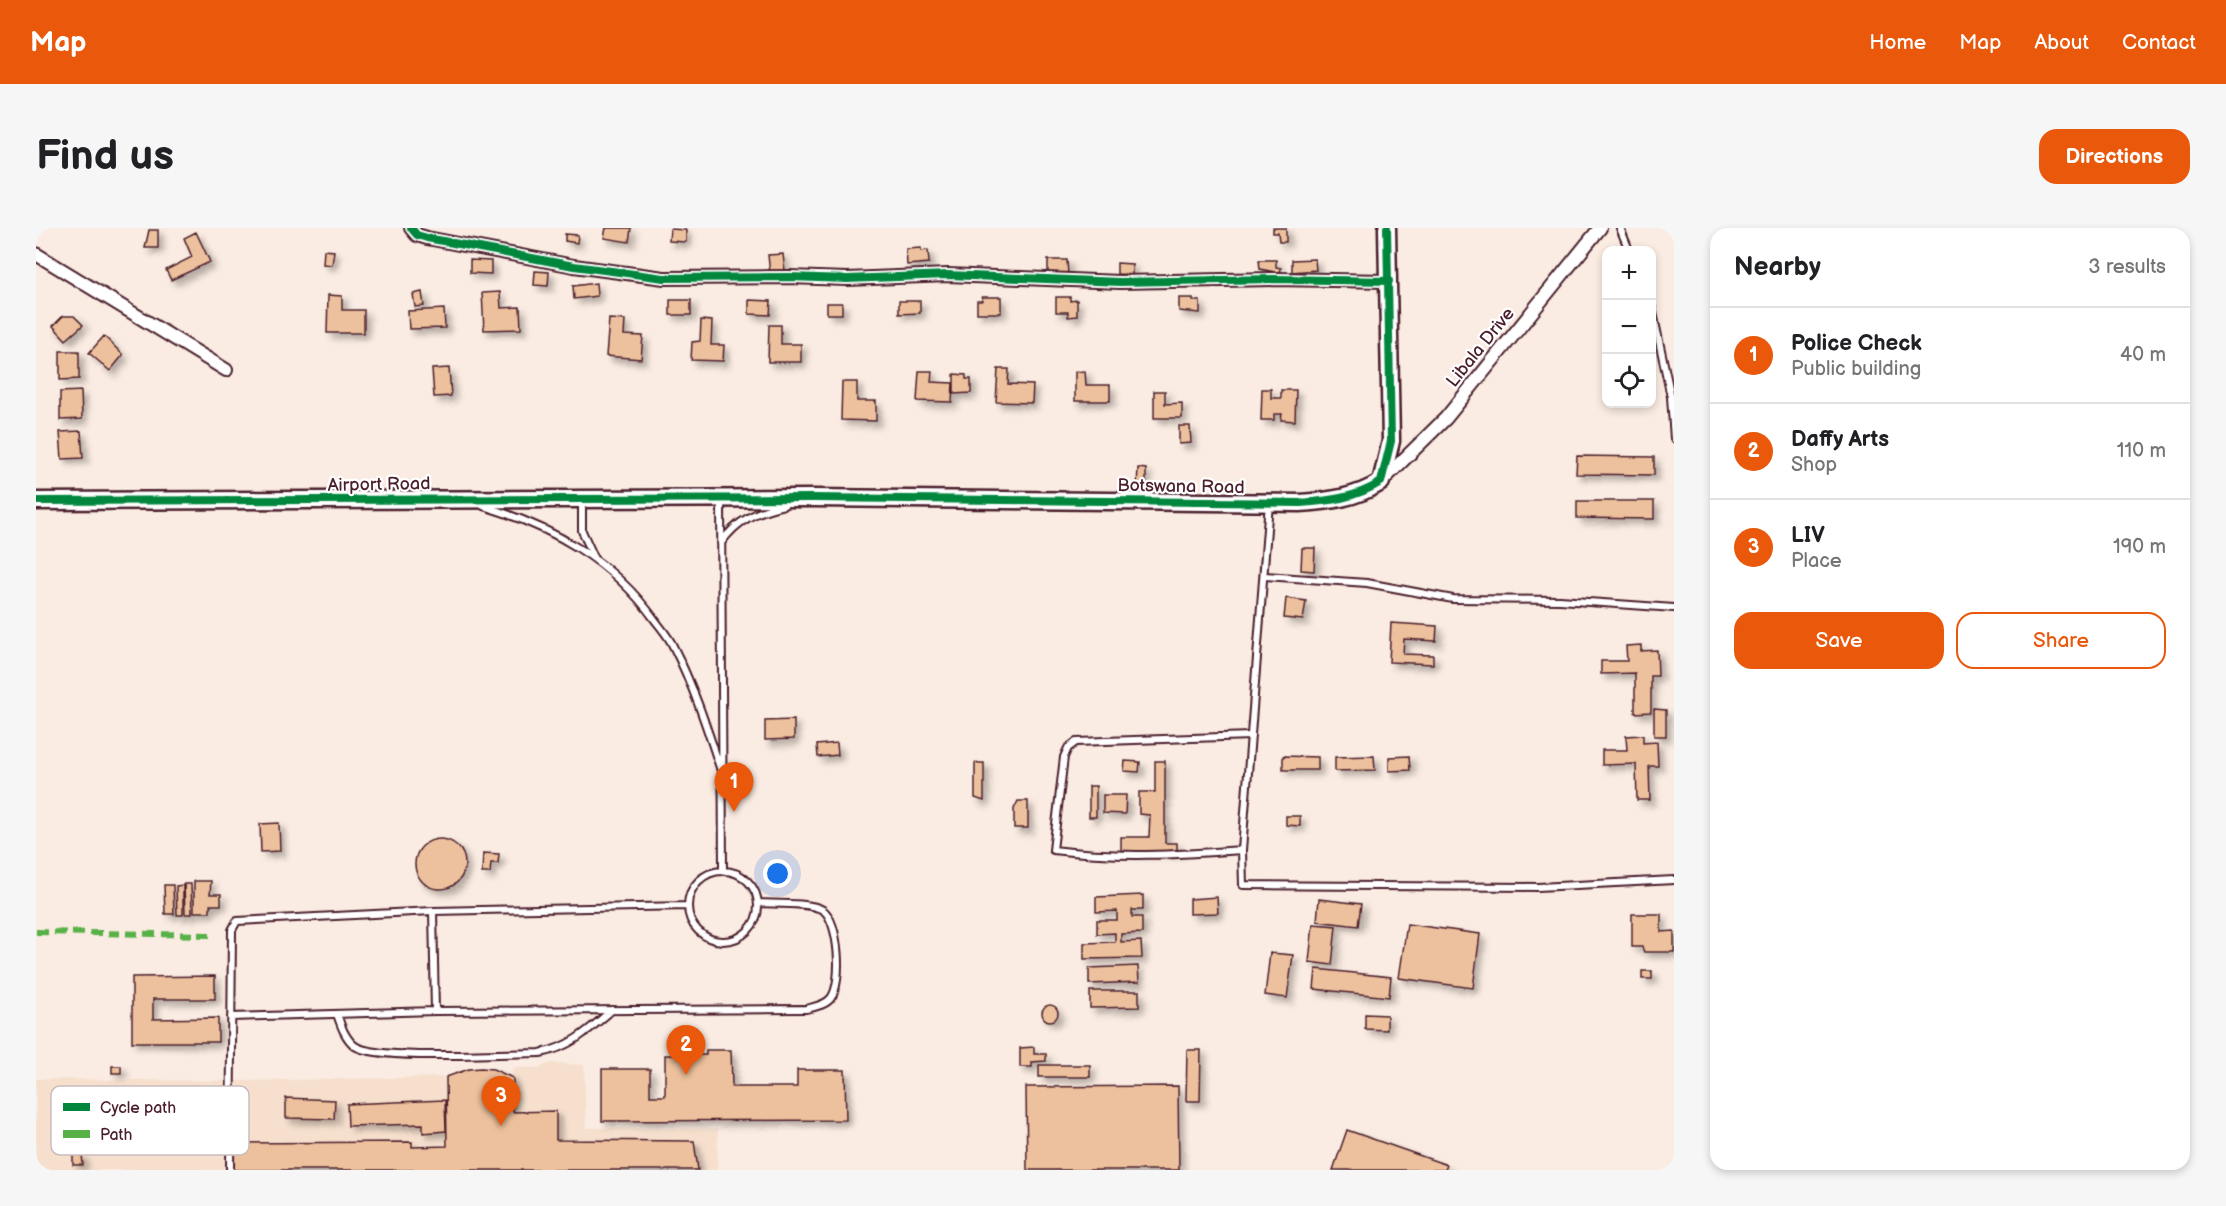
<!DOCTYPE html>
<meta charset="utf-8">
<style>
body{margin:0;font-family:"Balsamiq Sans",sans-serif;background:#f6f6f6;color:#202124}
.controls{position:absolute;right:18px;top:18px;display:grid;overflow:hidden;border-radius:12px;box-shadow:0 3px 9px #0003}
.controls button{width:54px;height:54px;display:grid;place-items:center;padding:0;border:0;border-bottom:2px solid #e0e0e0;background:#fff;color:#202124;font:30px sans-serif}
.you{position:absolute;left:742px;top:646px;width:21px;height:21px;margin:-15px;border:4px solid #fff;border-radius:50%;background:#1a73e8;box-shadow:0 0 0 9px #1a73e833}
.badge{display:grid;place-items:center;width:39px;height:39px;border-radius:50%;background:#ea580c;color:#fff;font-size:20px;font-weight:700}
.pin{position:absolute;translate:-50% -50px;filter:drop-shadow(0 2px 3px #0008)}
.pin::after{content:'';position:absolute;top:32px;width:21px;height:18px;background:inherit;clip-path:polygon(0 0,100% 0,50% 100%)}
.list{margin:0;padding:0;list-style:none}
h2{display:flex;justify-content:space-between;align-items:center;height:78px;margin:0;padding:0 24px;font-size:26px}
h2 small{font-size:20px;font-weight:400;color:#757577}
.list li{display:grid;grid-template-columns:39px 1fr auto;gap:18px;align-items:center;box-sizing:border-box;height:96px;padding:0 24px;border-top:2px solid #e0e0e0}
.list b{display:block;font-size:22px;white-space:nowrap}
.list p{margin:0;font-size:20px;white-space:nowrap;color:#757577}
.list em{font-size:20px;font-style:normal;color:#757577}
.actions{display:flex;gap:12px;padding:18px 24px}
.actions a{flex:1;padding:14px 0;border:2px solid #ea580c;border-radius:18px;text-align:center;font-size:21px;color:#ea580c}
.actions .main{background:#ea580c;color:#fff}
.icon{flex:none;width:33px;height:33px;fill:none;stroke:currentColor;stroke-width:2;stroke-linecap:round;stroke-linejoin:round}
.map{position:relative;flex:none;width:1638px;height:942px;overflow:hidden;border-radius:18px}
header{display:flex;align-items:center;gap:36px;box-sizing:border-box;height:84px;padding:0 30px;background:#ea580c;color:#fff}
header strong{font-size:28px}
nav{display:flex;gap:33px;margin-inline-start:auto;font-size:21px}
.intro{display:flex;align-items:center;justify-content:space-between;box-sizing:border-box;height:144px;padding:0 36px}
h1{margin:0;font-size:42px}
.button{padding:15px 27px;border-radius:18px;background:#ea580c;color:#fff;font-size:21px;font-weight:700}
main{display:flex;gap:36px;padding:0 36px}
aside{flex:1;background:#fff;border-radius:18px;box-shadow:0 3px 9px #0003}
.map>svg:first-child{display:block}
</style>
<header>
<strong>Map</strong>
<nav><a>Home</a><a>Map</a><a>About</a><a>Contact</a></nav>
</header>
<div class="intro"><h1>Find us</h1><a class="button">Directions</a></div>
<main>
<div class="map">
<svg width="1638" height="942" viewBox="0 0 1638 942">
<defs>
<filter id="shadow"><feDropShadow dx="5" dy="5" stdDeviation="3" flood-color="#0004"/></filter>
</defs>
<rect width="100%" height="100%" fill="#faece2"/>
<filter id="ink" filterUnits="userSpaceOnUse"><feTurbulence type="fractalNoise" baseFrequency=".0167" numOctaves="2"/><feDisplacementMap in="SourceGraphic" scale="12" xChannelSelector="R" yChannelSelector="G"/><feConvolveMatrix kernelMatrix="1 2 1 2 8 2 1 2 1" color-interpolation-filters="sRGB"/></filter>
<g filter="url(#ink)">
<path fill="#f6dfcd" d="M515,835L548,837L550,900L682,901L681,942H0V851L195,853L410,849L433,841L445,840L457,841L476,849L477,840H503Z"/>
<path fill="#edc19d" stroke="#4a1f2b" stroke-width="1.5" filter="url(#shadow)" d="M570,0H595L593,14L568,10Z
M1237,0H1250V14H1243L1242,5H1237Z
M634,1L650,2V14L633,13Z
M113,2H122V20H109Z
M160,4L174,34L135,52L130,42L156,29L148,10Z
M529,6L542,7L541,15L529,13Z
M885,20V23L892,22L893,35L871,37L870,21Z
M288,22L298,23L296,37L287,36Z
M747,26L749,44L734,46L732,27Z
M1279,31L1280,42L1256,44V32Z
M434,32L455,33V46L434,45Z
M1012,32H1031L1032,48L1012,49Z
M1223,32H1240V39L1245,40L1244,45L1224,41Z
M1081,35L1096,36V47L1081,46Z
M499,43L513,44L512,58L498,57Z
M560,55L561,68L538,71L537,58Z
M386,64L388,78L379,79L377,66Z
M464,64L465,80L484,79L485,101L448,102L446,65Z
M292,67L306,68V82H328V105H291Z
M946,69H965V85H941V73H946Z
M1020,69H1034V73L1041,72V88L1032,89V84H1020Z
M1143,70H1157V73H1164V85L1143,83Z
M634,72H655V87H634Z
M713,72L735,73L734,87L713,86Z
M863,73H884V85L863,86Z
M791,75H806V86H791Z
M408,81L409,100L373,101L372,83Z
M27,88H38L47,97L30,112L17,98Z
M573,91L589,92L588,107L607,108L605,131L570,128Z
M665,92L676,93L675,117H688L687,133L655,132L656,114L664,113Z
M733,97H745V116H765V134H732Z
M68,108L87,127L74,143L53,125Z
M24,123H43V151L24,152Z
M413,140L415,168L398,169L396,141Z
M962,141H973L972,156L997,157L996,175L960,174Z
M883,143H896L895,154L917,155L916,174L881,173Z
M1049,143L1050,157H1074V173H1039V144Z
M918,146L930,147V151H935V165L918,166Z
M806,154H821V173H840V193L805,192Z
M1226,161H1235V170H1245V162H1260L1259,193L1245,192L1246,186H1238V192H1225Z
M45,163L46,191L24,192V164Z
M1118,163H1129V176L1146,175V190H1118Z
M1143,198H1154L1155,215L1143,216Z
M45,203L47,230L26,231L24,204Z
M1541,228L1618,229V247L1540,246Z
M1102,240L1110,241V260L1101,259Z
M1541,273H1618V291L1541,290Z
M1266,320H1279L1278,343L1265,342Z
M1250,370L1270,373L1267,392L1248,390Z
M1355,395L1401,398L1400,413L1368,411L1367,426L1397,427V436L1353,434Z
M1605,417V423L1621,422L1622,448H1615V484L1599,485V445L1565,446V433H1591L1590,418Z
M1618,481L1630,482V508H1618Z
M758,492V511L729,512V493Z
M1607,507V515L1621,514L1622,538H1613L1614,572H1601L1600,536L1566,537V522H1591L1590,508Z
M801,515L802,527L782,529L781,517Z
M1247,528L1282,529V542H1247Z
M1338,528L1339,542L1299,543V529Z
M1373,528L1374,542L1353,543V529Z
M1089,533L1104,534L1103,544L1088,543Z
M1119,533H1129V615H1141V624L1085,623V609H1113L1114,587L1103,586V564H1119Z
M939,535H948V573L939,570Z
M1053,558H1060V589H1053Z
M1067,567H1090L1089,586L1067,585Z
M982,573H992V600H978V581Z
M1250,588H1264V598L1250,597Z
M243,595L244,623L225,624L224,596Z
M379 636a25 25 0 1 1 50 0a25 25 0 1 1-50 0Z
M447,625L463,626L462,635H455L454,645H446Z
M158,653H175L174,666H185V677H174V684H158Z
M148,656H155L156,686H149Z
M128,657H137L138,686H129Z
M147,657V687H141L140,658Z
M1107,667V682H1096V689H1106V705L1085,706V714L1105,713L1106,730L1048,731V715L1079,714V705L1061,706V692H1081V683L1060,684V669Z
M1181,669L1182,685L1154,686V671Z
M1283,671L1325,676L1322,698L1281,693Z
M1596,686H1625V704L1638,703V724H1608L1606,719H1596Z
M1277,696L1300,698L1296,737L1273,734Z
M1371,696L1444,706L1437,760L1363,750Z
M1234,725L1257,727L1251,770L1229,767Z
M1102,738L1103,754L1053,756V740Z
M1280,741L1355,749L1353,769L1278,761Z
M1606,743H1616V751H1606Z
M179,748V771H117V791L182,790V814H96V749Z
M1054,763H1103V779L1054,780Z
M1006 785a8 8 0 1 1 16 0a8 8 0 1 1-16 0Z
M1329,786L1351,787V802L1329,801Z
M998,819V826H1010V833L996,834V839H984V820Z
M670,822H695L696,859H761V842H809L810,892L566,893V841H614V868H629V827H670Z
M1151,822H1165L1164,873H1150Z
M1003,837H1054V849H1003Z
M76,838H85V845H76Z
M445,840L457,841L477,850V884L520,883V912L658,913L662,942H198V915L376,914V919L411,918L410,849L433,841Z
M1142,858L1143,942H991L990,859Z
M250,870L299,872L298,891L250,890Z
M409,872L410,903L387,905V896L312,898L311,876Z
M1311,902L1411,937L1409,942H1297Z
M37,926H46L47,937H37Z"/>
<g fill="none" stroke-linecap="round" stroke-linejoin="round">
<defs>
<path id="lane" d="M1584,0L1593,22
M1616,80L1635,169L1638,211
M546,271V303L557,327
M685,271L687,643
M447,278C516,299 576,332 619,392C625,400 633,409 637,418C658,459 672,503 686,546
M685,315C701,292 721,283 748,277
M1229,348L1331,355L1417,371L1524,372L1638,380
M1215,508L1040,514L1032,520L1028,529L1017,622C1082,630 1140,627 1206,622L1207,657L1502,659L1638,652
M1206,622L1233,275
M652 678a35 35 0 1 1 70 0a35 35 0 1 1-70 0Z
M397,683L399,783
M301,786C305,798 309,810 319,818C341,833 470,825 504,825C534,820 554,801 576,782
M195,789L399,783L770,781C778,779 790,777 795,770C807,755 803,693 787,682C774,674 738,676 722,675
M194,942L196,702L201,693L397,683L652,678"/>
<path id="street" d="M375,0L381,7L391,10L538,38L628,50L753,49L811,51L912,47L1084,54L1238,51L1353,53
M0,26L190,142
M1346,253L1410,190L1564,0"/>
<path id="secondary" d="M0,273L777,270L1264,275C1293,273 1320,270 1345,254L1355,213L1351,0"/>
</defs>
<use href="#lane" stroke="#4a1f2b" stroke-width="10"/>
<use href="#street" stroke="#4a1f2b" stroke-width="16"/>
<use href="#secondary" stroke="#4a1f2b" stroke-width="21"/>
<use href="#lane" stroke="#fff" stroke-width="6"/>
<use href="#street" stroke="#fff" stroke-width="12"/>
<use href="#secondary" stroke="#fff" stroke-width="16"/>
<path stroke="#57b146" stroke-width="6" stroke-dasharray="12 6" stroke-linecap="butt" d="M0,704L177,707"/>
<defs>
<path id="cycleway" d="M375,0L381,7L391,10L538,38L628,50L753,49L811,51L912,47L1084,54L1238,51L1353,53
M0,273L777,270L1264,275C1293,273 1320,270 1345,254L1355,213L1351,0"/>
</defs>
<use href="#cycleway" stroke="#fff" stroke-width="11"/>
<use href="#cycleway" stroke="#00873e" stroke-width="8"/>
</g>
</g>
<g text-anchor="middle" stroke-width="4.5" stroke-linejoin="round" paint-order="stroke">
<g font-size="18" fill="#4a1f2b" stroke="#fff">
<text transform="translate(1444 119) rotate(-51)" y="6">Libala Drive</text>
<text transform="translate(343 256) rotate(-1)" y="6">Airport Road</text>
<text transform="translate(1145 258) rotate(1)" y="6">Botswana Road</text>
</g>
</g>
<rect x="15" y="858" width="198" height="69" rx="9" fill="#fff" stroke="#c9bcbf" stroke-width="1.5"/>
<rect x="27" y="875" width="27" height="8" fill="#00873e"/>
<rect x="27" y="902" width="27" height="8" fill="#57b146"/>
<g font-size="16" fill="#4a1f2b">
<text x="64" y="885">Cycle path</text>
<text x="64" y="912">Path</text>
</g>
</svg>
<div class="controls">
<button>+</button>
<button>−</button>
<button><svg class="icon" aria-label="locate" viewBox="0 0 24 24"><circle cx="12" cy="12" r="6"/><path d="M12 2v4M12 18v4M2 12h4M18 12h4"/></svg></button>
</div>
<div class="you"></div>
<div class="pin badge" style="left:698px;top:584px">1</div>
<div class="pin badge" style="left:650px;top:847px">2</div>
<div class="pin badge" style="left:465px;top:898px">3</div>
</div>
<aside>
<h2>Nearby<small>3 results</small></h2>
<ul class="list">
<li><span class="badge">1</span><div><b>Police Check</b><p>Public building</p></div><em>40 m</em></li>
<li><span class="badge">2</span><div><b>Daffy Arts</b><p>Shop</p></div><em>110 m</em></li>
<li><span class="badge">3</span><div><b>LIV</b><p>Place</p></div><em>190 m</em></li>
</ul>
<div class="actions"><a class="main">Save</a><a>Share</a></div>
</aside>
</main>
